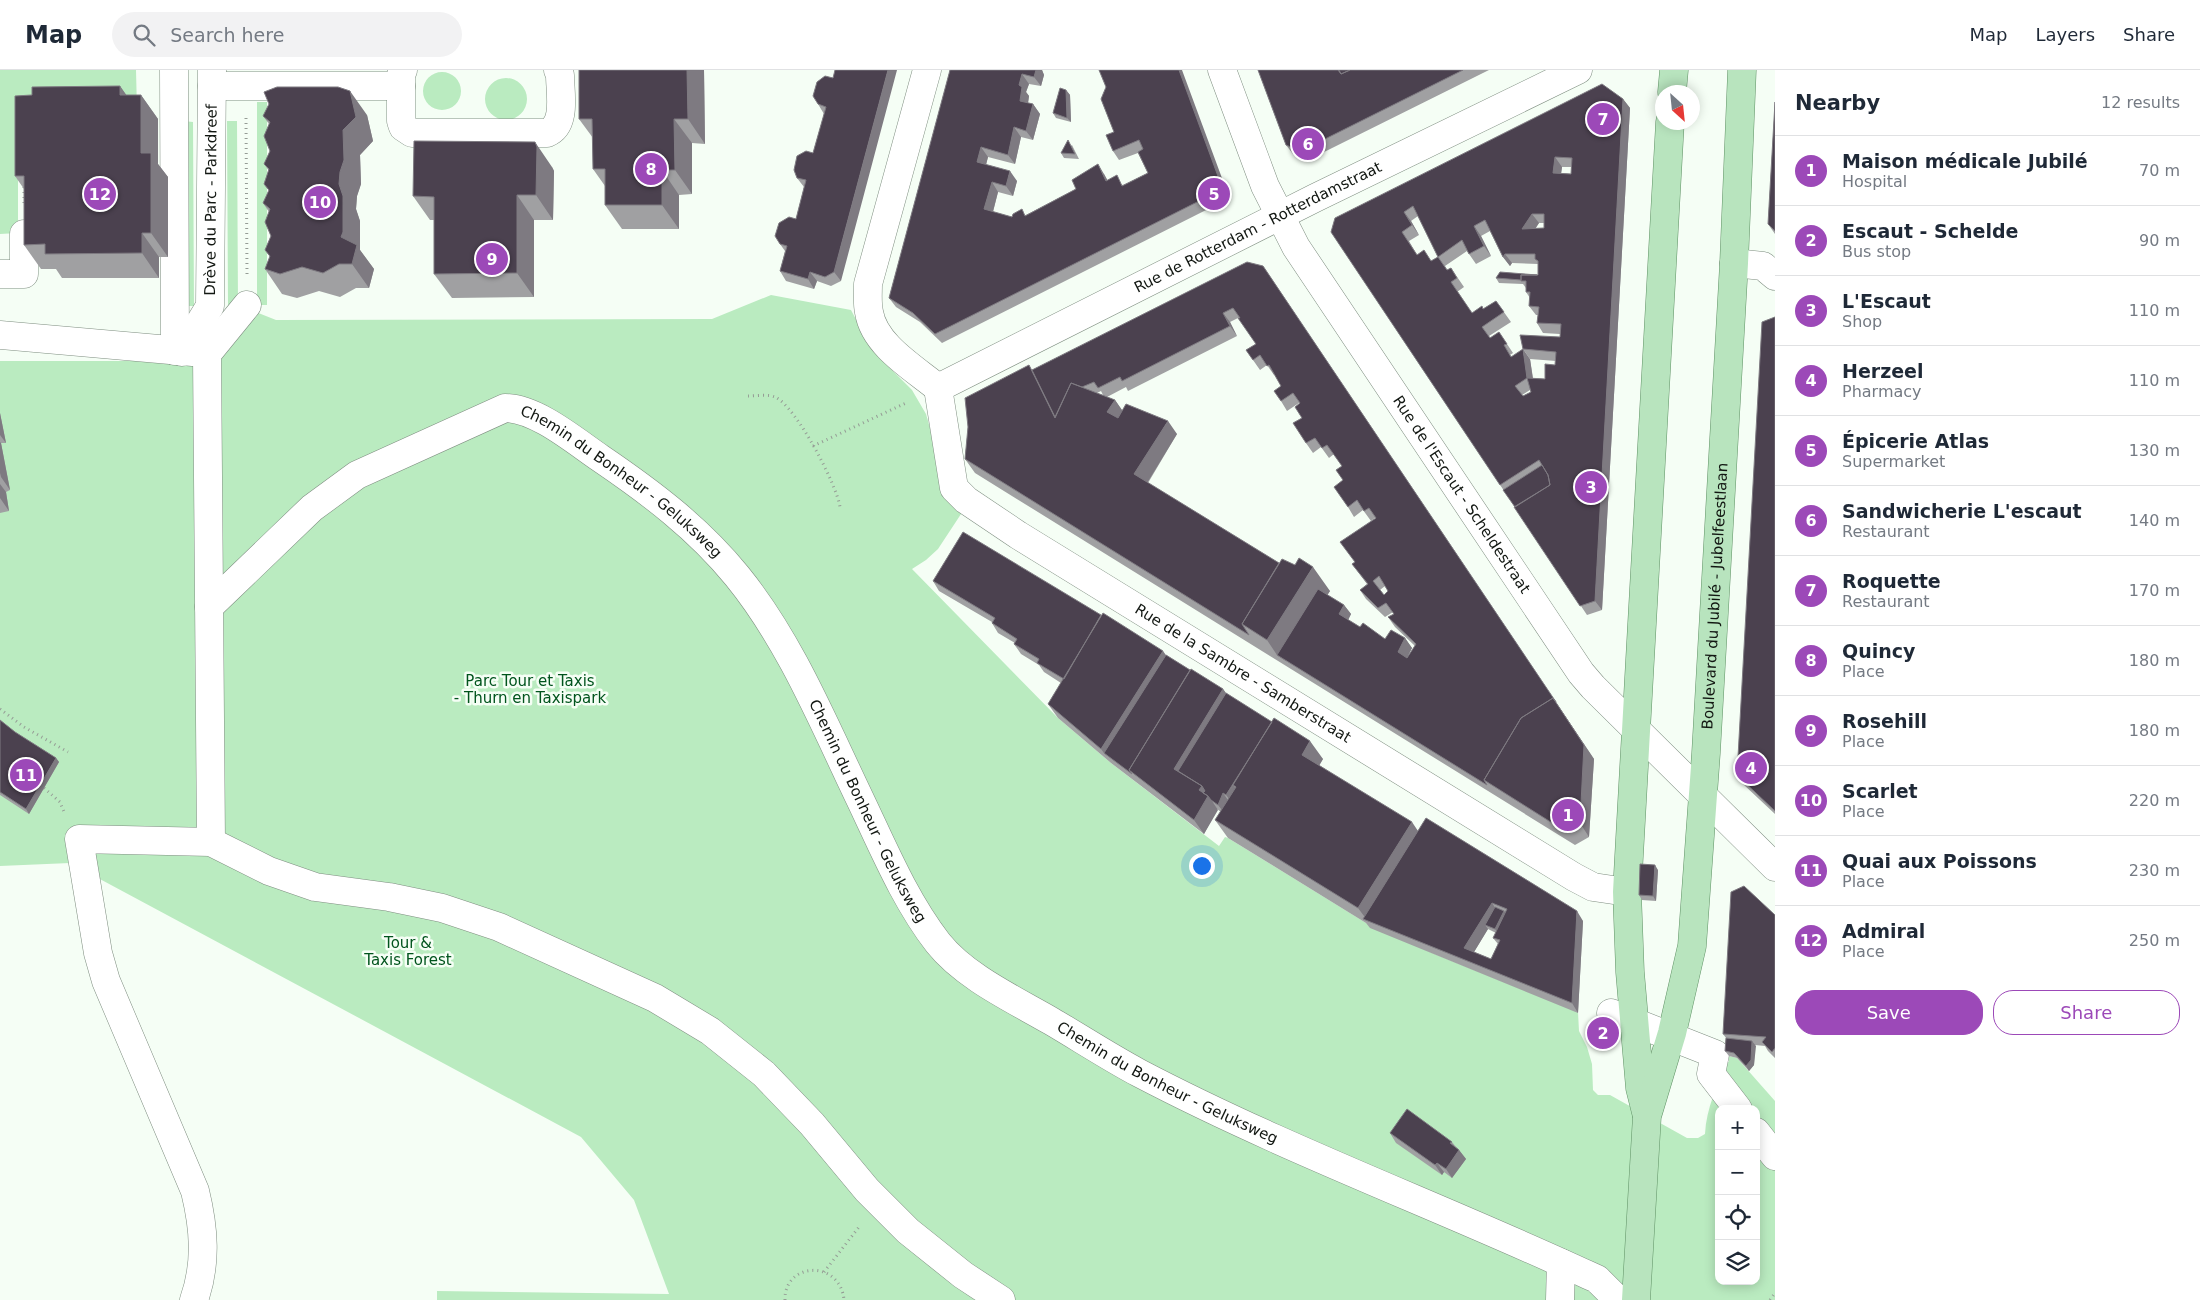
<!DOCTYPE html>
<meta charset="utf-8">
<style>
body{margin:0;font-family:"DejaVu Sans",sans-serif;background:#f2f2f3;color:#1f2937}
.controls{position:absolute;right:15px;bottom:15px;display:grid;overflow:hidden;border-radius:10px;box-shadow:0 2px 12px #0003}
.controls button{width:45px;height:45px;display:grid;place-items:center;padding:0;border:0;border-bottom:1px solid #e0e1e3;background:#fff;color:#1f2937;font:25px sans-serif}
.compass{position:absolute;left:1655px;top:15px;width:45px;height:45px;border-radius:50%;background:#fff;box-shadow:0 2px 12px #0003;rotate:153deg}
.you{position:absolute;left:1201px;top:795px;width:18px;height:18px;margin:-12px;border:4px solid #fff;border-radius:50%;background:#1a73e8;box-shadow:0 0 0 8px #1a73e833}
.badge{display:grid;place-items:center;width:32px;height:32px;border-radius:50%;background:#9c49b8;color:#fff;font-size:16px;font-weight:700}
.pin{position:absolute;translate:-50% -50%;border:2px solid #fff;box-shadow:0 1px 5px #0006}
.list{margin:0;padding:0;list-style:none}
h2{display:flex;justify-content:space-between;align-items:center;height:65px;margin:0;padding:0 20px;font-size:21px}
h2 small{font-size:16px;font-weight:400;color:#747a83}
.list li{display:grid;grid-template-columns:32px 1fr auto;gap:15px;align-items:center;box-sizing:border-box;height:70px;padding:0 20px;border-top:1px solid #e0e1e3}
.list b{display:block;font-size:19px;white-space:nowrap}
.list p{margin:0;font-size:16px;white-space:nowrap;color:#747a83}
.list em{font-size:16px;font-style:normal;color:#747a83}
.actions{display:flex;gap:10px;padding:15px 20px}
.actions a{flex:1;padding:11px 0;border:1px solid #9c49b8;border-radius:20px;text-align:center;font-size:18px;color:#9c49b8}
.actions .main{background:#9c49b8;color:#fff}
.icon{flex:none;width:28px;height:28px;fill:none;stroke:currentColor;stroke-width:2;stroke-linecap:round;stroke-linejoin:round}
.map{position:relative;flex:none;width:1775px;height:1230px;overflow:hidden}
header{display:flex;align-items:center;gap:30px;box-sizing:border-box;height:70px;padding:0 25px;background:#fff;border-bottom:1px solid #e0e1e3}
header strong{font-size:24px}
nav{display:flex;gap:28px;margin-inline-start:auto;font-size:18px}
.search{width:350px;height:45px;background:#f2f2f3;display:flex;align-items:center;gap:12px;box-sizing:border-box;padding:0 18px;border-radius:28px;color:#747a83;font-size:19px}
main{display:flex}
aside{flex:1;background:#fff}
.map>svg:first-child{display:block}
</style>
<header>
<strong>Map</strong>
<div class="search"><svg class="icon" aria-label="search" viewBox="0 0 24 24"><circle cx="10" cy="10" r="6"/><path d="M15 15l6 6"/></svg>Search here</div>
<nav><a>Map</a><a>Layers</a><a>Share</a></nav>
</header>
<main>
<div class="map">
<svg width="1775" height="1230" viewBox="0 0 1775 1230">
<rect width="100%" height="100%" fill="#f5fef5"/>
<path fill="#baebc0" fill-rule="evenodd" d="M0,0H136L137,40L18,104V163L0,164Z
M423 21a19 19 0 1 1 38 0a19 19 0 1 1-38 0Z
M485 29a21 21 0 1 1 42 0a21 21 0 1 1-42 0Z
M257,32H267V235H257Z
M183,51L193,52L194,236H184Z
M227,51H237L238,235L276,250L712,249L771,225L851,240L869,274L885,293L912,320L926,344L932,365L963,441L938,479L926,490L912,499L1058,648L1111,693L1219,776L1225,767L1228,768L1371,856L1437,885L1578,942L1579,961L1587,977L1592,994L1593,1020L1598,1025H1610L1687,1068H1698L1705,1064C1706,1038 1718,1016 1725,992H1729V986L1737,988L1775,1031V1230H437V1221L669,1224L634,1130L581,1067L70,793L0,796V291H193L237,236H228ZM1719,1039H1756V1211H1719Z"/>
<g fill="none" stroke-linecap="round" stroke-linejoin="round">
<defs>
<g id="minor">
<path d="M174,0L175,281"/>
<path d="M403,0L401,5V51L403,57L412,63H547C567,55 560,23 560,5L558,0"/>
<path d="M927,0L868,214C868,223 867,233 869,242C874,275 914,298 938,318"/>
<path id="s1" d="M1222,0L1265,116L1296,177L1581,603L1593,617L1775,797"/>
<path d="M212,16H401"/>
<path d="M1734,193L1763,196L1775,206"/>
<path d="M0,204H24V164"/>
<path d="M0,265L193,282"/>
<path id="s2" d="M182,282L210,236L212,0"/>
<path id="s3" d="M938,318L954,418L966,430L1018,465L1574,807L1593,817L1627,822"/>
<path id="s4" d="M938,318L1315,128L1578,0"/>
<path id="s5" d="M209,537L312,438L357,405L505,338C536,338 575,371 600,388C650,422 698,458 737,506C790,571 823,652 859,727C883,777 904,829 938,873C965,907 1015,930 1051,951C1080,968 1109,987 1139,1003C1284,1079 1439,1136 1588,1205L1597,1209L1618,1230"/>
<path d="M211,772L207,284L247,235"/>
<path d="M1611,943L1715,984L1711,1004L1738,1039"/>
<path d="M1756,1062L1775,1086"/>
<path d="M194,1230C207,1193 204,1158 195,1121L106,911L98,883L79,769L211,772L269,801L315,817L389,827L442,838L499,857L655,928L710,961L764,1004L812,1054L867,1120L908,1161L963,1205L1001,1230"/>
<path d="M1560,1230L1561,1193"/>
</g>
<g id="major">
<path d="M1672,22L1674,0"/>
<path d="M1646,1042L1640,1018L1630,902L1627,822L1670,52"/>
<path id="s6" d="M1636,1230L1647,1046L1672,963L1692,876L1706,683L1734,193L1742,0"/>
</g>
</defs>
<use href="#minor" stroke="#7f8e81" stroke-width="29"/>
<use href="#major" stroke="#5f9165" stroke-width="29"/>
<path stroke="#959c95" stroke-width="3" stroke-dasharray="1 4" stroke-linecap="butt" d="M246,48L247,204
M24,133V117H27
M748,326C756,326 768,324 775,327C796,336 837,415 840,437
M813,376L906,333
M0,639L24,657L68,682
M44,718L60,732L64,742
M824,1202L859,1157
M785,1230C784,1192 840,1189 844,1230
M1770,1230L1775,1223"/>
<use href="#minor" stroke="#fff" stroke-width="28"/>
<use href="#major" stroke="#b8e4be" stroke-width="28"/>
</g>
<path fill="#a0a0a2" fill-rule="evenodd" d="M579,0H704L705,74L692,73V124L679,125V159H622L605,135V116L593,99V68L579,49Z
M950,0H1042L1044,5L1041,16L1029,14L1026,22L1029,26L1028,33L1033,34L1040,44L1033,70L1021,67L1015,94L988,87L986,95L1017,111L1013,126L998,122L993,142L1012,147L1026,145L1076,119L1104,104L1107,110L1123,115L1148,103L1138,83L1119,90L1113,81L1114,62L1101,29L1226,119L1220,133L942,273L920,252L896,237L889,228Z
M1258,0H1489L1308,90L1293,84L1286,75Z
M833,8L841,211L831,216L817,211L814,219L786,211L780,201L785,181L780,174L796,149L804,117L797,108L813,83L824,44L818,34Z
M120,16L126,25H141L158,49V94L168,107V187H159V208H62L56,199H41L24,175V119L15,106L32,25Z
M1066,20L1070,25L1071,52L1056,48L1053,43Z
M1623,29L1630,38L1602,540L1587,545L1331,162ZM1562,97H1571V104L1561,103ZM1418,146L1438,187L1431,191L1417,185L1409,171L1419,165L1411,151ZM1539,153H1544V158H1535ZM1490,161L1503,187L1510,196L1512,193L1538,194V205H1537L1496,208L1499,213L1523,214L1526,218V222L1530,228L1529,236L1536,245H1538L1537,253L1543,263L1560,264V267L1523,279L1530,289L1556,291L1555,295L1545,309L1533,308L1530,289L1512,287L1510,285L1513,283L1499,262L1490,268L1489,266L1511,252L1496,231L1483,239L1472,243L1457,222L1464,217L1451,198L1447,200L1445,196L1467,181L1476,194L1491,186L1481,166ZM1530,320L1531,322L1523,326L1522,325Z
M1775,32V164L1768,154Z
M367,45L373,71L360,85L361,114L357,126L356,139L360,151V180L374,199L369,218H356L340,227L319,221L297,228L282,224L265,199L270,187L265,180L271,166L269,142L263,133L269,121L264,114L269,101L264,94L270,81L269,54L263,46Z
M1072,75L1079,89L1064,88L1061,83Z
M552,97L554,101L553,150H534V227L452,228L434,204V150H430L413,126Z
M1263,196L1594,689L1589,767L1575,775L975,403L965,389L968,357L1029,295L1032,300ZM1240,247L1256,274L1246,280L1260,300L1267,295L1274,305H1275L1281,316V331L1287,341L1299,333H1300L1306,373L1313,383L1321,377L1329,388L1334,384L1342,396L1348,437L1354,447L1363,440L1371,451L1376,447V448L1355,492L1352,494L1367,514L1360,520L1366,529L1385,547L1393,542L1394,544L1388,547L1395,557L1415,576L1407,587L1412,578L1405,568L1385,569L1360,557L1348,550L1351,544L1344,535L1327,525L1330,521L1279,493L1148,413L1177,364L1122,340L1115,330L1107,327L1126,317L1128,321L1237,266L1230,252ZM1101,321L1103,325L1097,323ZM1385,516L1388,521L1384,525L1380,520Z
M1775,247V744L1743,714L1737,705Z
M0,343L6,373H1L10,420L6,422L9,441L0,443Z
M933,511L1166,585L1190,600L1223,619L1226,623L1323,689L1319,695L1418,761L1583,851L1578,943L1370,858L1366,853L1228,768L1215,750L1221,742L1217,739L1204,764L1111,693L1058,648L1048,634L1061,613L1044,602L1039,595L1021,584L1014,574L1015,573L998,563L992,553V552L939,521ZM1488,859L1496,863L1493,868L1498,874L1491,889L1474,882Z
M0,650L15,662L56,688L59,692L29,744L0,725Z
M1658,800L1656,831L1642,830L1639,825Z
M1775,845V988L1768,981L1765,976L1755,975L1754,995L1749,1001L1737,988L1729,986L1725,981L1726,968L1723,964Z
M1390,1063L1452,1072L1456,1077L1459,1080L1466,1089L1452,1108L1444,1102L1442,1105L1396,1073Z"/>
<path fill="#7e7a81" d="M687,0H704L705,74L688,49Z
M888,0H897L841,211L834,202Z
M1036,0H1042L1044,5L1041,16L1034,7Z
M1179,0H1182L1226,119L1220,133L1213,124Z
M1022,4L1029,14L1026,22L1029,26L1027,40L1020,31L1019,15Z
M120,16L137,40L120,25Z
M1066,20L1070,25L1071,52L1067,48Z
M350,21L367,45L373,71L360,85L361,114L357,126L356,139L360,151V180L374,199L369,218L352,194L341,167L339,114L340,102L343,60Z
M141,25L158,49V94L168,107V187L151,163L141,83Z
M1623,29L1630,38L1602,540L1595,531Z
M1033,34L1040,44L1033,70L1026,61Z
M674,49L692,73V124L675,100Z
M1014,57L1021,67L1015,94L1008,85Z
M535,72L552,97L554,101L553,150L536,125Z
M981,77L988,87L984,102L977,92Z
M1555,87L1562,97L1560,112L1553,103Z
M1098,94L1104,104L1113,120L1106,111Z
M662,100L679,125V159L662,135Z
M1010,101L1017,111L1013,126L1006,116Z
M992,112L998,122L991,149L984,139Z
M517,125L534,150V227L517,203Z
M1404,142L1411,151L1419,165L1412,155Z
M1532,144L1539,153L1529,169L1522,159Z
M1474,156L1481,166L1491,186L1484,176Z
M142,163L159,187V208L142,183Z
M1505,184L1512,193L1510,196L1503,187Z
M1263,196L1594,689L1589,767L1580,753Z
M810,202L817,211L814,219L808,209Z
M1223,243L1230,252L1237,266L1230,256Z
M1523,279L1530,289L1534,317L1527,308Z
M1115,330L1124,343L1117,356L1107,342Z
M0,343L6,373L0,365Z
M1168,351L1177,364L1144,418L1134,404Z
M0,372L1,373L10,420L1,407L0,403Z
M0,414L6,422L9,441L0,428Z
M1313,497L1330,521L1286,591L1277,585L1267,570Z
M1344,535L1351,544L1346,554L1339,544Z
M1405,568L1412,578L1405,592L1398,582Z
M1163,581L1173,595L1104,683L1101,679Z
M1223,619L1233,633L1186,709L1174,699Z
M1310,671L1323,689L1315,703L1302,685Z
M56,688L59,692L29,744L26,739Z
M1244,699L1236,717L1233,715L1240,724L1233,734L1226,725Z
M1202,716L1218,740L1204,764L1194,750L1199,720Z
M1223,723L1230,733L1225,744L1218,735Z
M1412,752L1424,770L1367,850L1358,838Z
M1655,795L1658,800L1656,831L1653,826Z
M1492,833L1498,842L1485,855L1488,859L1471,887L1464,878Z
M1504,841L1508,846L1498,864L1495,859Z
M1577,841L1583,851L1578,943L1572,933Z
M1752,971L1756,976L1754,995L1749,1001L1746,996Z
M1459,1080L1466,1089L1452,1108L1446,1099Z
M1437,1093L1444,1102L1442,1105L1435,1095Z"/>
<path fill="#4b414f" stroke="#7e7a81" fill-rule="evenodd" d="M579,0H687L688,49H674L675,100H662V135H605V99H593L592,49H579Z
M835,0H888L834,202L825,207L810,202L808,209L780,201L787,176L780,174L775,166L779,153L789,147L796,149L806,110L797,108L794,100L797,86L806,81L813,83L826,37L818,34L813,26L817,12L825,6L833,8Z
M950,0H1036L1034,7L1022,4L1019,15L1022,17L1020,31L1033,34L1026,61L1014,57L1008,85L981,77L977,92L1010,101L1006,116L992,112L984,139L1012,147L1013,144L1022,139L1025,146L1076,119L1072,110L1098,94L1106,111L1117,105L1122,116L1148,103L1138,82L1143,79L1139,70L1113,81L1106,65L1114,62L1101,29L1106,17L1099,0H1179L1219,109L1213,124L935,264L913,243L889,228Z
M1258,0H1338L1341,4L1350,0H1463L1301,81L1286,75Z
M1339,0H1350L1341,4Z
M1602,14L1623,29L1595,531L1580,536L1514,437L1550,415L1548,405L1539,390L1500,415L1331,162L1335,148ZM1555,87L1572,88L1571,104L1553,103ZM1413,136L1438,187L1431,191L1424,180L1417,185L1402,162L1412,155L1404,142ZM1532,144H1544V158L1522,159ZM1485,150L1503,187L1505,184H1535V189L1538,191V205H1521V211H1526V222H1530L1529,236L1539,237L1537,253L1561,254L1560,267L1520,265L1523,279L1556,282L1555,295L1545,294V309L1527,308L1523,279L1511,287L1504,275L1507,274L1499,262L1490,268L1482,257L1504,242L1496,231L1483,239L1482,236L1472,243L1451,212L1457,208L1451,198L1447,200L1438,187L1462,170L1469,184L1484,176L1474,156ZM1527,308L1531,322L1523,326L1515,316Z
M120,16V25H141V83H151V163H142V183L45,184V174L24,175V106H15V26L32,25V17Z
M277,17H338L350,21L356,47L343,60L344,90L340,102L339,114L343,126V162L341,167L357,175L352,194H339L323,203L302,197L280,204L265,199L270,186L265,180L271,166L265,152L270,139L263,133L269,120L264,114L269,99L264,94L270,81L264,66L270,52L263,46L269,34L264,22Z
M1060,18L1066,20L1067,48L1053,43Z
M1775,32V161L1768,154Z
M1068,70L1075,84L1061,83Z
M414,71L535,72L537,77L536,125H517V203L434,204V127L413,126Z
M1247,192L1263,196L1556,632L1553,628L1521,648L1484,710L1487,715L1277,585L1318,519L1344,535L1339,544L1360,557L1363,553L1385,569L1391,560L1405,568L1398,582L1407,588L1416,574L1388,547L1394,544L1386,533L1378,538L1360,520L1368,514L1352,494L1355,492L1340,472L1376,448L1369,438L1364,441L1357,430L1348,437L1334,417L1343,410L1336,400L1342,396L1327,375L1322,378L1315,368L1306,373L1293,353L1302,348L1295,337L1300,333L1293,323L1281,331L1274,321L1281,316L1269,295L1267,296L1260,285L1253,290L1246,280L1256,274L1238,248H1240L1233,238L1223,243L1230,256L1122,311L1120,307L1098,318L1094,312L1082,317L1071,313L1055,347L1032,300ZM1379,506L1388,521L1384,525L1373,511Z
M1500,202L1537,205H1521V210L1496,208Z
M1775,247V741L1737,705L1762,252Z
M1029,295L1055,348L1071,313L1115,330L1107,342L1118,348L1126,334L1168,351L1134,404L1279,493L1242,554L1249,565L965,389L968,357L965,328Z
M1542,395L1548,405L1550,415L1515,437L1503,420Z
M963,462L1101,545L1064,609L1037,593L1039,589L1014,574L1017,569L992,553L995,548L933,511Z
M1299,488L1313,497L1267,570L1242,554L1282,489L1295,495Z
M1103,543L1163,581L1101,679L1048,634Z
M1166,585L1190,600L1129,700L1132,704L1104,683Z
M1191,599L1223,619L1174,699L1202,716L1199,720L1208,726L1194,750L1129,700Z
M1226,623L1272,652L1226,725L1223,723L1218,735L1211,730L1208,726L1203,723L1205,721L1202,716L1178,701Z
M1553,628L1584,675L1580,753L1565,761L1484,710L1521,648Z
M1274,648L1310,671L1302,685L1412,752L1358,838L1215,750L1236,717L1233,715Z
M0,650L15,662L56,688L26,739L0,722Z
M1426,748L1577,841L1572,933L1363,849ZM1492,833L1507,839L1493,868L1500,870L1491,889L1464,878Z
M1640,794L1655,795L1653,826L1639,825Z
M1744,816L1775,845V978L1772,982L1762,972L1766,967L1723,964L1731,822Z
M1495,837L1504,841L1495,859L1485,855Z
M1726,968L1752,971L1751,990L1746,996L1734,983L1725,981Z
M1407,1039L1452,1072L1450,1073L1459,1080L1446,1099L1437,1093L1435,1095L1390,1063Z"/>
<g text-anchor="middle" stroke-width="5" stroke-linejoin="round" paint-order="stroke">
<g font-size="15" fill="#121712" stroke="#f5fef5">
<text dy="5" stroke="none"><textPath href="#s2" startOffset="160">Drève du Parc - Parkdreef</textPath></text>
<text dy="5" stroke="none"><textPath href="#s4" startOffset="358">Rue de Rotterdam - Rotterdamstraat</textPath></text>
<text dy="5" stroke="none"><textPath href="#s5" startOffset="501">Chemin du Bonheur - Geluksweg</textPath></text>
<text dy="5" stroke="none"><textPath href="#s1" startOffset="490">Rue de l'Escaut - Scheldestraat</textPath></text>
<text dy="5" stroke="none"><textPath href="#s6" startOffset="711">Boulevard du Jubilé - Jubelfeestlaan</textPath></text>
<text dy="5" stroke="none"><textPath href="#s3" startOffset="445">Rue de la Sambre - Samberstraat</textPath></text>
<text dy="5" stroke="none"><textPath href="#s5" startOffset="921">Chemin du Bonheur - Geluksweg</textPath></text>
<text dy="5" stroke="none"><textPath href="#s5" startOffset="1341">Chemin du Bonheur - Geluksweg</textPath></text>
</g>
<g font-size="15" fill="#01541d" stroke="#f5fef5">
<text x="530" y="616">Parc Tour et Taxis<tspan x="530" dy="17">- Thurn en Taxispark</tspan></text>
<text x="408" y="878">Tour &amp;<tspan x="408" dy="17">Taxis Forest</tspan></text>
</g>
</g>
</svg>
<div class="controls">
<button>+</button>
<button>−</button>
<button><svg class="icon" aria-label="locate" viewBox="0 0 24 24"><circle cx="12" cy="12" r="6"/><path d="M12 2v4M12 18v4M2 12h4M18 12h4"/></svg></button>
<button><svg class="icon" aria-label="layers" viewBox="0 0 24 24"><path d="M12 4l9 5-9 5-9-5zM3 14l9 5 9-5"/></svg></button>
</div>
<svg class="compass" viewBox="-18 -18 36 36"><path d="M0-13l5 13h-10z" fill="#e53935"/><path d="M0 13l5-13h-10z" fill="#747a83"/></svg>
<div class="you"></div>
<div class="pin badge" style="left:1568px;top:745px">1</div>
<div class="pin badge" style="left:1603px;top:963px">2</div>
<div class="pin badge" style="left:1591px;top:417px">3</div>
<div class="pin badge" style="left:1751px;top:698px">4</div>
<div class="pin badge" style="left:1214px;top:124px">5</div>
<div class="pin badge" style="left:1308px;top:74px">6</div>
<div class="pin badge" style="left:1603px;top:49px">7</div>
<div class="pin badge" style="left:651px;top:99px">8</div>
<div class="pin badge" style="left:492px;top:189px">9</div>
<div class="pin badge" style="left:320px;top:132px">10</div>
<div class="pin badge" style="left:26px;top:705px">11</div>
<div class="pin badge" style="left:100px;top:124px">12</div>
</div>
<aside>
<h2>Nearby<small>12 results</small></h2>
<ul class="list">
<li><span class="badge">1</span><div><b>Maison médicale Jubilé</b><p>Hospital</p></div><em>70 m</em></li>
<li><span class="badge">2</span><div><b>Escaut - Schelde</b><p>Bus stop</p></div><em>90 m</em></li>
<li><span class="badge">3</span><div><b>L'Escaut</b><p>Shop</p></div><em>110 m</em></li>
<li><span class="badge">4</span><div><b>Herzeel</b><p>Pharmacy</p></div><em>110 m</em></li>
<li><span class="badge">5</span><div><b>Épicerie Atlas</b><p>Supermarket</p></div><em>130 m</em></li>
<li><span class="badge">6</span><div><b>Sandwicherie L'escaut</b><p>Restaurant</p></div><em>140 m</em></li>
<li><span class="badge">7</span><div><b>Roquette</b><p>Restaurant</p></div><em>170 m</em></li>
<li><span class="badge">8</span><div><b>Quincy</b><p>Place</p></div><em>180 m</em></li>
<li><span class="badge">9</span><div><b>Rosehill</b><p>Place</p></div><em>180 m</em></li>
<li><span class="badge">10</span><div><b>Scarlet</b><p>Place</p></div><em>220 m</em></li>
<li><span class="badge">11</span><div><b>Quai aux Poissons</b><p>Place</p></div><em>230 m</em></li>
<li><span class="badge">12</span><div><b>Admiral</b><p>Place</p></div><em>250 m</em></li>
</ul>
<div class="actions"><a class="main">Save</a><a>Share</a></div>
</aside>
</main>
